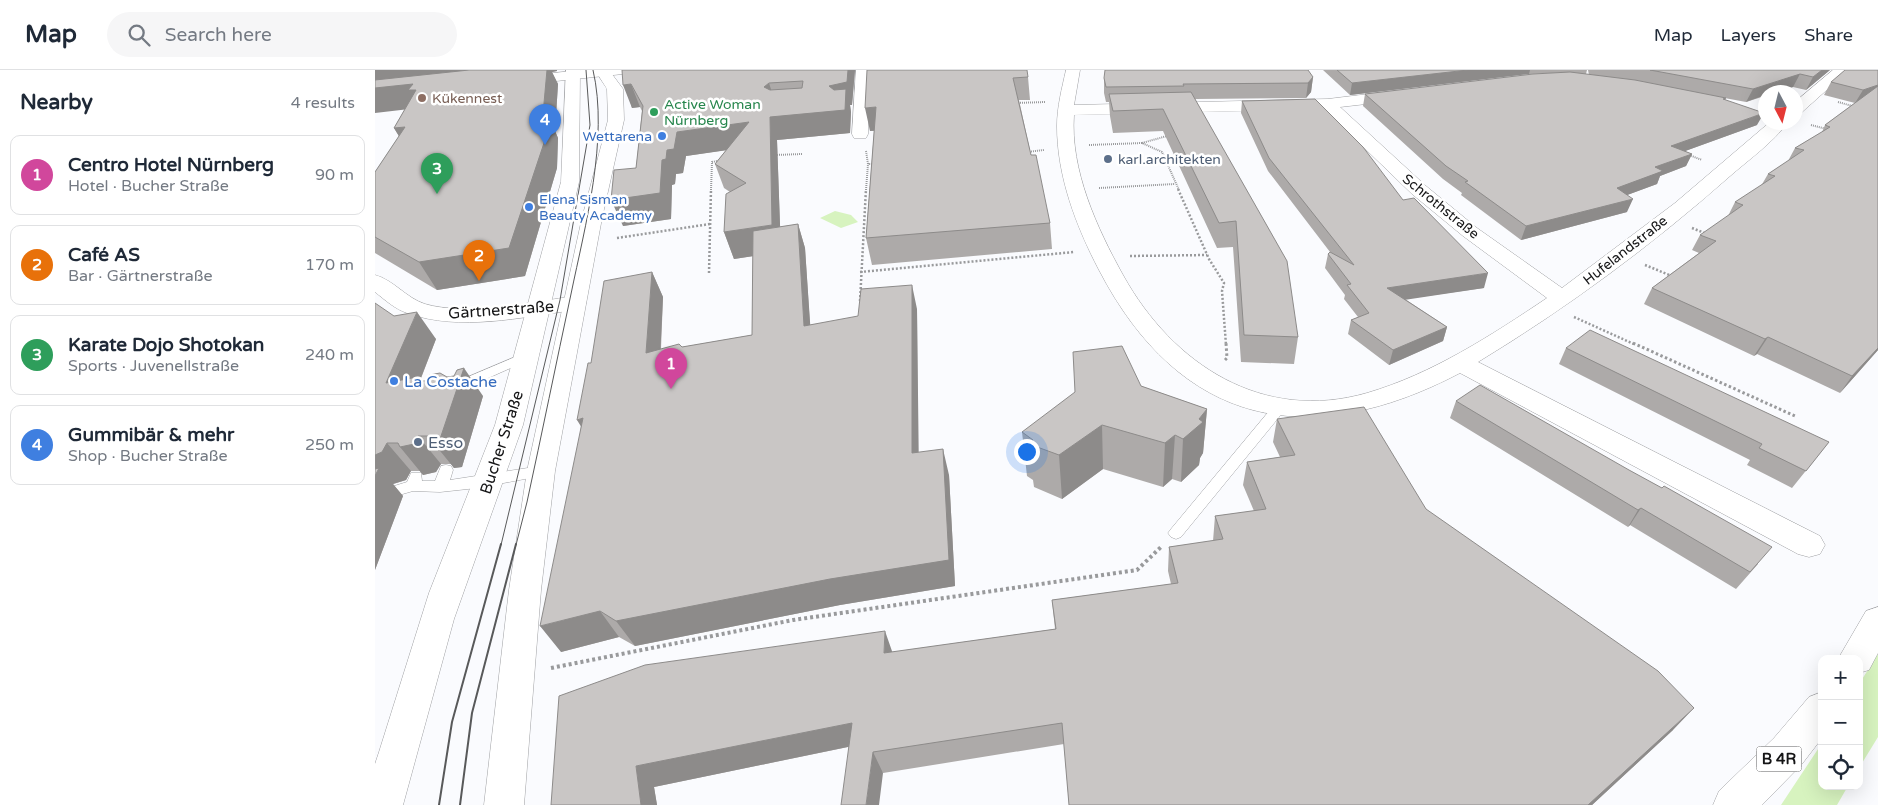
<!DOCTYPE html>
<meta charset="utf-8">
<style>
body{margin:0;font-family:"Varela Round",sans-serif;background:#f6f6f7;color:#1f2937}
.controls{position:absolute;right:15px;bottom:15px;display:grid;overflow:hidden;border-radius:10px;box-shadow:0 5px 20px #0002}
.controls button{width:45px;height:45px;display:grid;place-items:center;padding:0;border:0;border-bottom:1px solid #e0e1e3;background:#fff;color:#1f2937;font:25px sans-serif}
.compass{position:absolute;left:1383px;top:15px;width:45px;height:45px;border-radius:50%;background:#fff;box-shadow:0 5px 20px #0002;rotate:173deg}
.you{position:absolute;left:651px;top:381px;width:18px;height:18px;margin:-12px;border:4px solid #fff;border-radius:50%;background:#1a73e8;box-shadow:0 0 0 8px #1a73e833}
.badge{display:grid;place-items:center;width:32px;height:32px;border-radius:50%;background:#b45309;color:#fff;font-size:16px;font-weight:700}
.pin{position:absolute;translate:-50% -41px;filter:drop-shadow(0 1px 2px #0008)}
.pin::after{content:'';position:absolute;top:26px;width:18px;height:15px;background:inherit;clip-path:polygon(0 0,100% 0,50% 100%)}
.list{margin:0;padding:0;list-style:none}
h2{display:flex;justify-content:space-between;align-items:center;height:65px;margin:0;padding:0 20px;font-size:21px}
h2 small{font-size:16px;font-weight:400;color:#747a83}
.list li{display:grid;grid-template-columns:32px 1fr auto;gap:15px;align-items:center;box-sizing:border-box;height:80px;margin:0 10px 10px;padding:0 10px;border:1px solid #e0e1e3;border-radius:10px}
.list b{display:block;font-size:19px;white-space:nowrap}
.list p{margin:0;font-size:16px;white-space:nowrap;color:#747a83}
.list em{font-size:16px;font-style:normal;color:#747a83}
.icon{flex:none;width:28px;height:28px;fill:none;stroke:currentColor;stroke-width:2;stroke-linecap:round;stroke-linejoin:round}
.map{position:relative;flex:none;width:1503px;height:735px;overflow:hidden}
header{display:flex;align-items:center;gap:30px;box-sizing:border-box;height:70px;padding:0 25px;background:#fff;border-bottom:1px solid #e0e1e3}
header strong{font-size:24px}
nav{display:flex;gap:28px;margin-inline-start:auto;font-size:18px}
.search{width:350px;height:45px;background:#f6f6f7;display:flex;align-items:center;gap:12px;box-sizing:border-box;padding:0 18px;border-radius:28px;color:#747a83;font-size:19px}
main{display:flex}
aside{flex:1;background:#fff}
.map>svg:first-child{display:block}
</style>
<header>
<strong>Map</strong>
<div class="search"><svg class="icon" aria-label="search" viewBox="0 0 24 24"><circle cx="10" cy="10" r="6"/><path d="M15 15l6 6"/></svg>Search here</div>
<nav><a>Map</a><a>Layers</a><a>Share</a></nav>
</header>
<main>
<aside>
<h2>Nearby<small>4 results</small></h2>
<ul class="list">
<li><span class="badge" style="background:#d1479c">1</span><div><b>Centro Hotel Nürnberg</b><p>Hotel · Bucher Straße</p></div><em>90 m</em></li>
<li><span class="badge" style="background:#e8710a">2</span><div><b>Café AS</b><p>Bar · Gärtnerstraße</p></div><em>170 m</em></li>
<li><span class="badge" style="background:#2e9e5b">3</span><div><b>Karate Dojo Shotokan</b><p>Sports · Juvenellstraße</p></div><em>240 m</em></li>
<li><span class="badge" style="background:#3f7fe0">4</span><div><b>Gummibär &amp; mehr</b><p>Shop · Bucher Straße</p></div><em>250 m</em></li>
</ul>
</aside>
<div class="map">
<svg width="1503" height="735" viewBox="0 0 1503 735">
<rect width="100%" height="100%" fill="#fafbfe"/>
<path fill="#d7f3bf" d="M460,141L476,145L483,152L466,158L445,148Z
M1503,584V667L1484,698V614Z
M1447,673V716H1473L1462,735H1406Z"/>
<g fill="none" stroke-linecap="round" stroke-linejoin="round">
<defs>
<path id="lane" d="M152,282L158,286L156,289L84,321L79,322L73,318L74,315Z
M904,334L909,335L911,338L909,341L806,467L801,469L796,467L793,463L796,459L899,335Z
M71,395L76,396L78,400L75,410L166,396L171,397L173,401L171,405L102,418L65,422L38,421L0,432V422L32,412L36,403H46L47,411H60L66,396Z"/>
<path id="street" d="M206,0H255L248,4L143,15L136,11L143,7Z
M481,0H495L493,64L491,68H479L477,64Z
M691,0H705L699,35L953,29L1026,20L1031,22L1034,25L1031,28L1026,30L965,37L1051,116L1102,158L1187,218L1300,133L1395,52H1413C1399,72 1372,91 1354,107C1276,176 1192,238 1103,292L1445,466L1450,475L1445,484L1434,487L1423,484L1085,303C933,383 805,356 724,200C701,156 682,106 682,56C682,37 687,18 691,0ZM949,39L1037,124L1088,166L1172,228C1117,265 1057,304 992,323C888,353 798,295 748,205C722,158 695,100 699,45Z
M1458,0H1474L1426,43L1420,45V32Z
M0,205C19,210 31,228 50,234C90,246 159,232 200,226L208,228L211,233L208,238L200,240C147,247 85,262 32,243C20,239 10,230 0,222Z"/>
<path id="secondary" d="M191,0H205L204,112L148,355L79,549L28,735H0V694L4,682L54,523L120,355L186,112Z
M220,0H234L248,19L249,50L227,148L180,401L166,520L149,735H109L134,520L152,401L207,148L233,50L232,19Z"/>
<path id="primary" d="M1503,537V583L1494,600L1484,603V589H1463L1491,541Z
M1447,622V668L1427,694L1387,735H1338L1344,721L1399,668L1434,627Z"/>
</defs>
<use href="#lane" stroke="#9fa0a3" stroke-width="1"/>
<use href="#street" stroke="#9fa0a3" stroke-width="1"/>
<use href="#secondary" stroke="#9fa0a3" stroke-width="1"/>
<use href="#primary" stroke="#9fa0a3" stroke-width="1"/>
<path stroke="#999a9c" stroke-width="2" stroke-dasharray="1 1" stroke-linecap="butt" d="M1463,32L1481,37
M641,33L670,32
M1436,55L1452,59
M767,73L792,66
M714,75L767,73L787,82L804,120
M491,81L493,94H499
M652,82L669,80
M400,85L427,84
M1314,85L1327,90
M724,118L800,114
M336,120L337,92L347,90
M491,120L493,94"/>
<path stroke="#999a9c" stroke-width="2.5" stroke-dasharray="2 2" stroke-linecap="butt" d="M803,119L834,189L849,213L847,221L851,275
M1317,158L1332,164
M242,168L335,154
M755,186L832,185
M1270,195L1297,206
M485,202L699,182
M334,203L336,119
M485,231L491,119
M1199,247L1261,275"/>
<path stroke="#999a9c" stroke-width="3" stroke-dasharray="2.5 2.5" stroke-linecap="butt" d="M1258,273L1420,346
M850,290L852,288L851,273"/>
<path stroke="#999a9c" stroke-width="4" stroke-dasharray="3 3" stroke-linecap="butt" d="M176,598L418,550L762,500L786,477"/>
<use href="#lane" fill="#fff" fill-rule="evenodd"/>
<use href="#street" fill="#fff" fill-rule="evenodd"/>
<use href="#secondary" fill="#fff" fill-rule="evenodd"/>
<use href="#primary" fill="#fff" fill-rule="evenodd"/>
<path stroke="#58595a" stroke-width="1" d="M126,475L185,230L215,55L211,0
M141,475L152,432C167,363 181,294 196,224C210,156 234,69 218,0"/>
<path stroke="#58595a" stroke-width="2" d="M64,735L77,652L126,474
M85,735L97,643L141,474"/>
</g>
<path fill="#adaaa9" d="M0,0L182,1L177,2L183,14L180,61L183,68L182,98L150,206L62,220L0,183V102L24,66L19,58L30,39Z
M247,0H480L477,35H475L476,42L475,63L402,70L405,157L423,154L430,178L435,255L542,239L543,382L574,405L580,516L465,535L260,576L244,567L186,582L206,356L216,293L277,202L288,227L286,279L307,277L377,265L378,186L359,189L349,162L355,122L349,118L340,94L351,80L311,86L308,103L301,104L300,114L297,115L296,149L248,156L261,98L267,41L265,37L257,38Z
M492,0L653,7L655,30H644L656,85L675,153L677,179L497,195L491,168L499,61H495Z
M948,0H1212L1211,4L1214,5L1213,0H1455L1431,20L1418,17L1371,32L1328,24L1351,28L1350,29L1382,55L1310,81L1317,84L1311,96L1285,106L1282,114L1252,125V142L1146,170L1086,125L1087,123L1068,109L988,36L990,24L1194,3L1154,4L975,25Z
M1503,0V280L1465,323L1382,284L1379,286L1269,234L1277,218L1324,183L1317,180L1325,165L1353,146L1360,132L1386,116L1393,104L1413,91L1420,78L1447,62L1450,55L1480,33L1449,25L1456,12Z
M938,7L936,22L931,28L820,29L923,267L919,294L866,292L858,177L842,178L788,61L738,63L735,46L734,32H731L729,23V8Z
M867,31L1028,130L1109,218L1030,229L1072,257L1068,271L1014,295L973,264L976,250L983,247L969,229L970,225L950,198L953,184L955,182L893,101L866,43Z
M19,246L61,269L45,311L108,326L87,397L79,398L76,394H66L61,402L48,405L45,401H36L31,410L18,414L28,426L0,500Z
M1191,278L1454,372L1417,418L1372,395L1375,390L1184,294Z
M766,316L832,339L828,383L825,388L824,395L806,412L797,409L788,417L728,399L687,429L659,417L658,410L652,406L647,362Z
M1081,331L1383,494L1361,519L1255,455L1253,457L1075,348Z
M902,349L1051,439L1298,660L1217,735H694L689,674L508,703L473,677L279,717L282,735H176L518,582L680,559L677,530L796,514L793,501L794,477L838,471L840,446L879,441L868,415L872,392L905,387L898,372Z"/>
<path fill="#8d8b8a" d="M0,0H182V1L177,2L183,14L180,61L183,68L182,98L150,206L62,220L44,192L43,38L0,43Z
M473,0H480L477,35H475L476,42L475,63L402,70L406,182L359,189L349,162L397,155L395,47L454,16Z
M1093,0H1155L1154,4L975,25L977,13Z
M1447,0H1455L1431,20L1438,7Z
M1425,4L1418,17L1399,22H1390V25L1371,32L1378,19Z
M938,7L936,22L931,28L933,13Z
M394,13L401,35L389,17Z
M256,14L265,37L257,38L248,15Z
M1503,15V18L1480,33L1488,20Z
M501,37L506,60L495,61L490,38Z
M1389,43L1382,55L1291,88L1296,76Z
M374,52L381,76L311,86L308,103L301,104L300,114L297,115L296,149L248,156L236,130L287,90L302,62Z
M30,57L34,83L19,58Z
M1317,84L1311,96L1285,106L1282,114L1236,131L1242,118L1280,97Z
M1258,129L1252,142L1146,170L1151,156Z
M423,154L430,178L437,281L429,256Z
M277,202L288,227L284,309L271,283Z
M1113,203L1109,218L1009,233L1012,218Z
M537,215L542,239L544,409L537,383Z
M42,242L61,269L33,341L11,313Z
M1072,257L1068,271L1014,295L1018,280Z
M1393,267L1382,284L1379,286L1390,269Z
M1503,278V280L1465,323L1477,306Z
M89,298L108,326L87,397L79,398L57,371Z
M832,339L828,383L825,388L824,395L806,412L808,369Z
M208,348L218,376L202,350Z
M727,355L728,399L687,429L684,385Z
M800,365L797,409L788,417L790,373Z
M43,366L66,394L61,402L48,405L25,377Z
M12,373L36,401L31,410L18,414L28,426L0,500V385Z
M568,379L574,405L580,516L465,535L260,576L241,551Z
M1266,438L1255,455L1253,457L1263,440Z
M225,541L244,567L186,582L165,556Z
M510,561L518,584L509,583Z
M1319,638L1298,660L1217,735H1213Z
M477,653L487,674L279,717L282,735H266L261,696Z
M498,682L508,703L504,735H491Z"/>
<path fill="#c9c6c5" stroke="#8d8b8a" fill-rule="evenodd" d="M94,0H172L168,44H172L169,73L134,178L44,192L0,167V102L30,57L19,58L41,20H33L38,14L0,18V10Z
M247,0H473L472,12L454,16L459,20L471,19L470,40L395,47L397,155L349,162L351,124L371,113L340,94L374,52L302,62L299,79L292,80L291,89L287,90L285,123L236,130L239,100L261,98L268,36L256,14L248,15ZM428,11L427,18L395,20L389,17L394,13Z
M492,0H652L653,7L638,8L656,85H661L675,153L491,168L501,37L490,38Z
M730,0H933L938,7L933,13L808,14L809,16L731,17L729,8Z
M962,0H1093L977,13Z
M1275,0H1447L1438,7L1425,4L1378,19Z
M1470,0H1503V15L1488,20L1456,12Z
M1195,2L1260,10L1351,28L1348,29L1389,43L1296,76L1317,84L1280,97L1288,101L1242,118L1258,129L1151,156L1090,112L1093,111L1071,96L990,24L1158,4Z
M1503,16V278L1477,306L1393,267L1390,269L1277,218L1341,171L1325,165L1368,135L1360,132L1400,106L1393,104L1429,80L1420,78L1455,57L1450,55Z
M816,22L912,191L923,267L869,265L861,151L844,153L788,39L738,41L734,24Z
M940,29L988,77L1028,130L1039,128L1113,203L1012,218L1072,257L1018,280L976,250L994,243L972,215L976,214L953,184L955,182L979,195L894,88L867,31Z
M423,154L429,256L483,246L486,219L537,215V383L568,379L574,490L455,509L241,551L225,541L165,556L208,348L202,350L213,293H216L229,211L277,202L271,283L304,274L307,277L377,265L378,161Z
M0,233L19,246L42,242L11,313L37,308L40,311H50L54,305L65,303L72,307L79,306L82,300L89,298L65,369L57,371L54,366H43L39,374L25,377L23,373H12L7,382L0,385Z
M1215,260L1454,372L1431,401L1384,378L1387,374L1191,278Z
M747,276L766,316L832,339L824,349L828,352L808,369L800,365L790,373L727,355L684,385L654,374L658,370L647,362L700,322L698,282Z
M1105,315L1254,400L1287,418L1289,416L1397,477L1375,502L1266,438L1263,440L1081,331Z
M989,337L1051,439L1283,601L1319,638L1213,735H694L687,653L498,682L491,735H466L477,653L261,696L266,735H176L184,626L270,595L510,561L509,583L681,559L677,530L803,513L794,477L848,469L840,446L891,439L872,392L920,385L902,349Z
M4,398L0,406V399Z"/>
<circle fill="#8d6e63" stroke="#fff" stroke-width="2" cx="47" cy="28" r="5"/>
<circle fill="#2e9e5b" stroke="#fff" stroke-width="2" cx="279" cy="42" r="5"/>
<g fill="#3f7fe0" stroke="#fff" stroke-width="2">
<circle cx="287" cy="66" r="5"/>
<circle cx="154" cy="137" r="5"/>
<circle cx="19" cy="311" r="5"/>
</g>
<g fill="#5c6f8a" stroke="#fff" stroke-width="2">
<circle cx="733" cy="89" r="5"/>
<circle cx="43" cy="372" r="5"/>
</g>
<g text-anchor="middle" stroke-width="5" stroke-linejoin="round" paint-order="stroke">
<g font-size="14" fill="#785e54" stroke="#fff" text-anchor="start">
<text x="57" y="33">Kükennest</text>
</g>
<g font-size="14" fill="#27864d" stroke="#fff" text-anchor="start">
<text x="289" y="39">Active Woman<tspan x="289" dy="16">Nürnberg</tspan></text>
</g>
<g font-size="14" fill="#366cbe" stroke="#fff" text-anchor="end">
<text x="277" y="71">Wettarena</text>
<text x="164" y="134" text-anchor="start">Elena Sisman<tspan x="164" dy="16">Beauty Academy</tspan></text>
</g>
<g font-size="14" fill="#4e5e75" stroke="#fff" text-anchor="start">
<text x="743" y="94">karl.architekten</text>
</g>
<g font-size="14" fill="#151516" stroke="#fff">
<text transform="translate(1066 136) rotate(39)" y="5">Schrothstraße</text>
<text transform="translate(1250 180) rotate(-38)" y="5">Hufelandstraße</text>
</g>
<rect fill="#fff" stroke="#5b5b5c" stroke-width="1" x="1381.5" y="676.5" width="45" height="25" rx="4"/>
<g font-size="15" font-weight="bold" fill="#151516">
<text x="1404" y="694">B 4R</text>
</g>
<g font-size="16" fill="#151516" stroke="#fff">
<text transform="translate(126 239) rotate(-4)" y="6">Gärtnerstraße</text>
<text transform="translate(126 372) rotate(-72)" y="6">Bucher Straße</text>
</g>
<g font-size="16" fill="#366cbe" stroke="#fff" text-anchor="start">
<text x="29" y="317">La Costache</text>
</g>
<g font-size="16" fill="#4e5e75" stroke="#fff" text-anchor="start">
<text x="53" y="378">Esso</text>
</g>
</g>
</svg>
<div class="controls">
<button>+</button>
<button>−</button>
<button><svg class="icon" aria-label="locate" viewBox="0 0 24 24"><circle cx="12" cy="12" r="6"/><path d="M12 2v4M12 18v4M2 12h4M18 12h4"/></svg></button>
</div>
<svg class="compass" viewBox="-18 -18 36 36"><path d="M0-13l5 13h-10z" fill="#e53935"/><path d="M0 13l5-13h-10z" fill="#747a83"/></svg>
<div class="you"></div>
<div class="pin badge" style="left:296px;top:319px;background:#d1479c">1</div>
<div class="pin badge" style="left:104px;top:211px;background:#e8710a">2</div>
<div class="pin badge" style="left:62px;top:124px;background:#2e9e5b">3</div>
<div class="pin badge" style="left:170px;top:75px;background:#3f7fe0">4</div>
</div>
</main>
